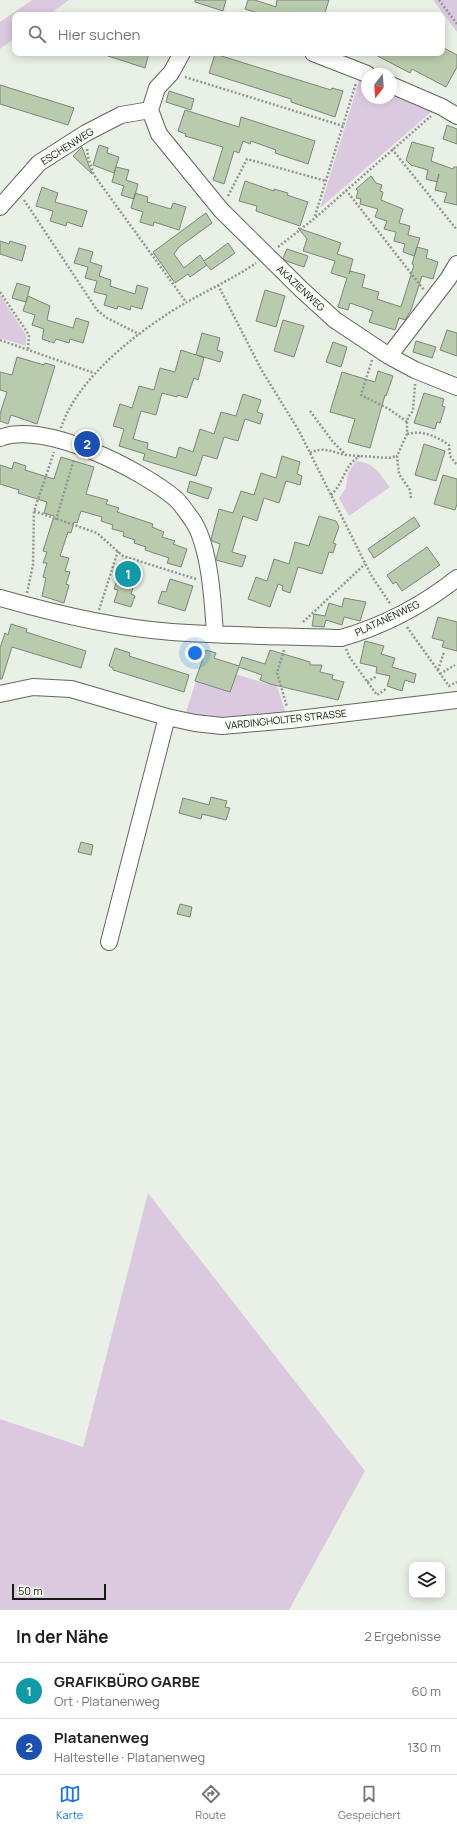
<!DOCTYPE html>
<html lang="de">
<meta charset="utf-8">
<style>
body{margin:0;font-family:Manrope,sans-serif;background:#f6f6f6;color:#202124}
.controls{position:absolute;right:12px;bottom:12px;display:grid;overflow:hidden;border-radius:8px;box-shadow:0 2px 10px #0003}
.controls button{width:36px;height:36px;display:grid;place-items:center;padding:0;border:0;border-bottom:1px solid #e0e0e0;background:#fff;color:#202124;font:20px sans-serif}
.compass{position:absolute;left:361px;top:68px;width:36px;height:36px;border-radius:50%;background:#fff;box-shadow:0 2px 10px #0003;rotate:197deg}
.scale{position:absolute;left:12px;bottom:10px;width:94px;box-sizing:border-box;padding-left:4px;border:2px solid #171916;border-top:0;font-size:11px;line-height:14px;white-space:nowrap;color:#171916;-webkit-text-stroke:3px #f7fdf2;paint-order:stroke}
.you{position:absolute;left:195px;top:653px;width:14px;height:14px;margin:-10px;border:3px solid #fff;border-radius:50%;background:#1a73e8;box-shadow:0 0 0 6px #1a73e833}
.badge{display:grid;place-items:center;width:26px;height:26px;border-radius:50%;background:#1a73e8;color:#fff;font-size:13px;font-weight:700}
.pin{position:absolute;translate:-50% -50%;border:2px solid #fff;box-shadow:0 1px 4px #0006}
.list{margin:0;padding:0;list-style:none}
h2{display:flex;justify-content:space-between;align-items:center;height:52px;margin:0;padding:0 16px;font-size:17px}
h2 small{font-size:13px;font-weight:400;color:#757577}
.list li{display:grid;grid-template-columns:26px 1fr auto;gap:12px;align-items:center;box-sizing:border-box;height:56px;padding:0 16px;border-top:1px solid #e0e0e0}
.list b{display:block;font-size:15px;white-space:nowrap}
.list p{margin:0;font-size:13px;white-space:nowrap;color:#757577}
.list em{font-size:13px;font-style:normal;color:#757577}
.icon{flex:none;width:22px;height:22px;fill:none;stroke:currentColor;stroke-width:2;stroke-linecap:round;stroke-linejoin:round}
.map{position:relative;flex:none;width:457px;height:1610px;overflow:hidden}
.search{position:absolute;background:#fff;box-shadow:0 2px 10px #0003;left:12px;right:12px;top:12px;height:44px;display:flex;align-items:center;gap:10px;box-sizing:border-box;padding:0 14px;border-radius:8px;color:#757577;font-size:15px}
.sheet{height:164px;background:#fff}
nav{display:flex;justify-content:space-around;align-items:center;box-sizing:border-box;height:56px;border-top:1px solid #e0e0e0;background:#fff;font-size:11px;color:#757577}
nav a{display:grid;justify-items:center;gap:2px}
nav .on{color:#1a73e8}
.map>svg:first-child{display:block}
</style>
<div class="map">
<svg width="457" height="1610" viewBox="0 0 457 1610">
<rect width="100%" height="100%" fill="#e9f0e5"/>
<path fill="#dbcadf" d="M32,0H69L48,15H15V38L0,49V22Z
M433,0H457V32Z
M360,78L367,80V98H391V89L437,107L320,208Z
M0,295L26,335V346L0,338Z
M356,461C375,463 379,473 390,487L349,516L339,498L346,488L348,473Z
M236,674L270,685L273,674L286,714L222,721L185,715L196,681L230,692Z
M148,1193L365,1471L289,1610H0V1419L83,1447Z"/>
<path fill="#b9cbad" stroke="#7f857b" d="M195,0H226L223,11L195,2Z
M248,0H255L276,7L277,0H329L324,15H264L245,9Z
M442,47L457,55V67L446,87L412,69L410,73L372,53H442Z
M105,53H149L145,68L105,55Z
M215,54L331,90L332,88L343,91L335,117L291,102V99L209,73Z
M0,85L74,108L68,125L0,104Z
M169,91L194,99L191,110L166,102Z
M185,110L239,127L241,117L315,141L308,164L275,153L276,150L251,141L250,144L243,141L239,153L234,151L224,184L213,180L223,147L185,136L186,134L178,131Z
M447,125L457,129V144L443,139Z
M412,142L434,148L431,161L453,169L454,167H457V205L444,202L447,193L435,190L439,174L437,182L426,179L428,170L411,165L406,160Z
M99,145L108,148L107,153L119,157L114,173L93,165Z
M82,147L92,174L73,156Z
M116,167L129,170L126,180L138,184L134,199L121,195L124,186L112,182Z
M371,176L376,183L382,185L380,191L383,192L381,200L403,209L399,223L410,226L408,235L420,238L414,256L403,252L405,244L394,241L396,232L384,229L387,221L375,217L378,209L360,204L361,199L356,198L358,191L356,189Z
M245,181L274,191V189L288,193L287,195L308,202L300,226L256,211L257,206L239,201Z
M42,187L58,193L55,202L87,211L82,227L67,222L66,226L50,221L53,211L36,206Z
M135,193L148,197L147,202L171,209L173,203L186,207L179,230L154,222L153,226L140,222L143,212L131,208Z
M206,213L212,223L179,247L174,254L184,268L200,255L204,261L228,243L235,253L211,270L204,262L207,265L200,270L190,277L188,274L175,283L153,252Z
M298,228L341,243L337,254L353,259L349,274L350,271L365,275L362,287L379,292L377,299L401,307L414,265L412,264L417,247L428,250L426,258L438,262L433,279L422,276L411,310L405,320L399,318L395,330L369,322L373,311L350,303L348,310L338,307L347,278L331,273L335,261L303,251L307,239Z
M0,241L9,244L10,241L26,246L22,261L0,254Z
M79,248L93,252L90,262L102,266L99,276L111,280L110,286L135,294L137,285L148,288L142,309L131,306L130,310L118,306L117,309L104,305L107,295L94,292L97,281L85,278L88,267L74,263Z
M287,249L308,256L304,267L286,261L283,258Z
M17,283L30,287L26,302L12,298Z
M265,290L285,296L276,327L256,321Z
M28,296L50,306L47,320L73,328L76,318L89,322L83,343L70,339L69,343L56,339L54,343L42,339L44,329L32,325L35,315L23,311Z
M283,320L304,326L294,357L274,351Z
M447,330L457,333V356L440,350Z
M202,333L220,338L217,350L223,352L220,362L197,355L204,358L198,380L194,378L187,398L178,395L177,397L162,393L156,415L141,411L133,439L148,443L147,449L176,458L179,447L193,452L200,429L214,434L221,412L236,416L243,394L261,400L257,412L263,414L260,424L245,419L238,441L224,437L217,459L203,455L196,476L143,460L145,454L119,446L124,429L113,426L120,404L132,408L139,386L154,390L160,368L175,372L181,350L196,355Z
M416,341L436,347L432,358L413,352Z
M333,342L347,347L341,367L326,362Z
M17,357L44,365L45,363L55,366L37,424L11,415L8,424L0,421V414L7,392L0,390V372L12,375Z
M378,371L393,376L386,396L385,395L370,448L348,442L355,419L330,412L342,372L375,382Z
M424,393L444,399L442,406L445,407L440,423L437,422L435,429L414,423Z
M424,444L445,451L436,481L415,475Z
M282,456L300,462L297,474L302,476L300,485L286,481L279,503L264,498L257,521L243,516L232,552L246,556L242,567L216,560L220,544L212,541L211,539L219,509L233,513L241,491L254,495L261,473L276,478Z
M61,457L94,467L86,494L108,500L106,504L119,508L117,512L153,524L152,527L164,532L162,537L175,541L173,544L187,549L181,567L167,563L169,558L145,550L146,547L134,543L135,540L123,536L124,532L112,529L113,525L101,521L102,517L81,511L77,523L74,522L71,533L68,532L60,556L69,558L65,571L70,572L66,584L69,585L64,603L42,596L46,578L43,577L47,563H43L47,552L43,551L54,516L44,513L47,502L18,493L19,490L0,484V465L12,469L14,462L26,466L25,470L54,479Z
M443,475L457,479V504L455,510L434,504Z
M190,481L212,488L208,499L187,492Z
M319,516L336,521L339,527L333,543L336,544L333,553L329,552L322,574L298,567L290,593L282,590L283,586L278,584L270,607L248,599L256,577L267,581L274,559L289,564L295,542L309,546Z
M414,517L420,526L374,558L368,549Z
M427,547L440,565L402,591L396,582L393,584L387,575Z
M122,565L139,570L131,594L135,596L131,607L114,602L118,590L114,589Z
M170,579L193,586L185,611L158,603L162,591L166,592Z
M344,598L366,602L360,621L344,617L342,625L326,620L324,627L312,626L314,614L325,616L329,603L342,607Z
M438,617L457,622V651L442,647L444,641L432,638Z
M11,624L27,629L26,632L86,651L81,668L12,647L2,679H0V648L5,633L8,635Z
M365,641L384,646L381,654L395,658L392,667L416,674L414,683L405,680L402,691L387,686L390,676L376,673L377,667L360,663Z
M115,648L130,653L129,656L189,675L184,692L113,670V668L109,666Z
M206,650L216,653L214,658L239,666L242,657L265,664L270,650L310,662V665H322L320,672L333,675L332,679L344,682L338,700L270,684L260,680L262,675L239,667L230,692L195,681Z
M211,797L227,801L225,807L230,808L226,820L202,814L201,819L179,813L183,798L209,805Z
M81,842L93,845L91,855L78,852Z
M180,904L192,907L190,917L177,914Z"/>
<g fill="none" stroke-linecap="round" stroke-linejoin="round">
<defs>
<path id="minor" d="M182,53L171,73L157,88L150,110L159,134L221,210L302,290L335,320L389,356L415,370L457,387
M313,53L367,74
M391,85L442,107L457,116
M0,207L39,163L86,133L121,115L150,110
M389,356L448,279L457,264
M0,438C44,420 142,470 176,499C182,505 188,514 193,521C210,547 213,603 215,634
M0,598C56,614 114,628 172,632C228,636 285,636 341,638C383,626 423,605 457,578
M0,694L33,687L71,689L167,717L195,723L222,726L290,720L457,700
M109,942L167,717"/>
</defs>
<use href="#minor" stroke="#61675d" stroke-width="18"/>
<path stroke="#92978f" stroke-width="2.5" stroke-dasharray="2 2" stroke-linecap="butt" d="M439,0L457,24
M185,77L343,126
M87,149L88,157L94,175L186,302
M392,149L457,230
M346,190L424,290
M228,196L247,159L326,181
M24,200L97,310L107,318L139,334
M315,216L356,83
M278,247L315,218L431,116
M218,285L261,369L299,431L371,575L391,605
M0,292L29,335L28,350
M0,340L94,373
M372,360L361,395L389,409L407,422
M310,411L333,442L346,455L389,458L397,456
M61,428C77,377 142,328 187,302C210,289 234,278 256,263
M407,434C423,430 436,436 449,445L450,456L457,465
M310,453C323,446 332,452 346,455
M331,495C344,483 344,465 360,456
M411,498L410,490L399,474L397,456L407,434V422L408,417L413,411L415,384
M34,511L97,533L123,556L196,579
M56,520L74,459
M27,593L33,565L34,511L54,452
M99,610L118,551
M303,622L365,564
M407,627L449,686L457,682
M346,649L350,658L377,695L386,689
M284,650L277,673L287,707
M438,670L444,652
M440,674L455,665
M367,682L377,676"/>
<use href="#minor" stroke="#fff" stroke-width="16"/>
</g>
<g text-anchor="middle" stroke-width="4" stroke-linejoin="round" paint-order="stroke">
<g font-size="10" fill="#171916" stroke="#f7fdf2">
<text transform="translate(67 146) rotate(-32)" y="4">ESCHENWEG</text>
<text transform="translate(301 288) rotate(43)" y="4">AKAZIENWEG</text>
<text transform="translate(387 618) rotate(-25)" y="4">PLATANENWEG</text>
<text transform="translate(286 719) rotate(-6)" y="4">VARDINGHOLTER STRASSE</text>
</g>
</g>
</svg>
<div class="controls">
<button><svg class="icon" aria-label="layers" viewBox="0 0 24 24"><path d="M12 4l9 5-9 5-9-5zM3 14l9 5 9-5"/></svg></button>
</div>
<svg class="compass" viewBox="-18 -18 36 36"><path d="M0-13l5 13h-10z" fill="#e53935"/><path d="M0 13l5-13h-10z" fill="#757577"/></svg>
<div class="scale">50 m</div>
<div class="you"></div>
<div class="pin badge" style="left:128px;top:574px;background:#0f9aa8">1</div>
<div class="pin badge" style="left:87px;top:444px;background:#1a4fb4">2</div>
<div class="search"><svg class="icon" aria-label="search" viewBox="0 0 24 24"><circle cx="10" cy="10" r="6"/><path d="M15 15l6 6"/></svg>Hier suchen</div>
</div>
<section class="sheet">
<h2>In der Nähe<small>2 Ergebnisse</small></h2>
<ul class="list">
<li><span class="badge" style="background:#0f9aa8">1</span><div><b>GRAFIKBÜRO GARBE</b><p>Ort · Platanenweg</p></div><em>60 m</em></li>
<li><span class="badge" style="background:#1a4fb4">2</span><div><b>Platanenweg</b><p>Haltestelle · Platanenweg</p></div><em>130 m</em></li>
</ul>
</section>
<nav>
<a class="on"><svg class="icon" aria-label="map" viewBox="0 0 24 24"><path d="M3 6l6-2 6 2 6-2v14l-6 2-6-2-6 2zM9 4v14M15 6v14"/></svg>Karte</a>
<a><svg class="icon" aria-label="directions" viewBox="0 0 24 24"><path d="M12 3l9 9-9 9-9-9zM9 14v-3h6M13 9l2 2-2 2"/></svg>Route</a>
<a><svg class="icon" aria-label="saved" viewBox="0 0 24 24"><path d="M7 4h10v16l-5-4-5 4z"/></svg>Gespeichert</a>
</nav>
